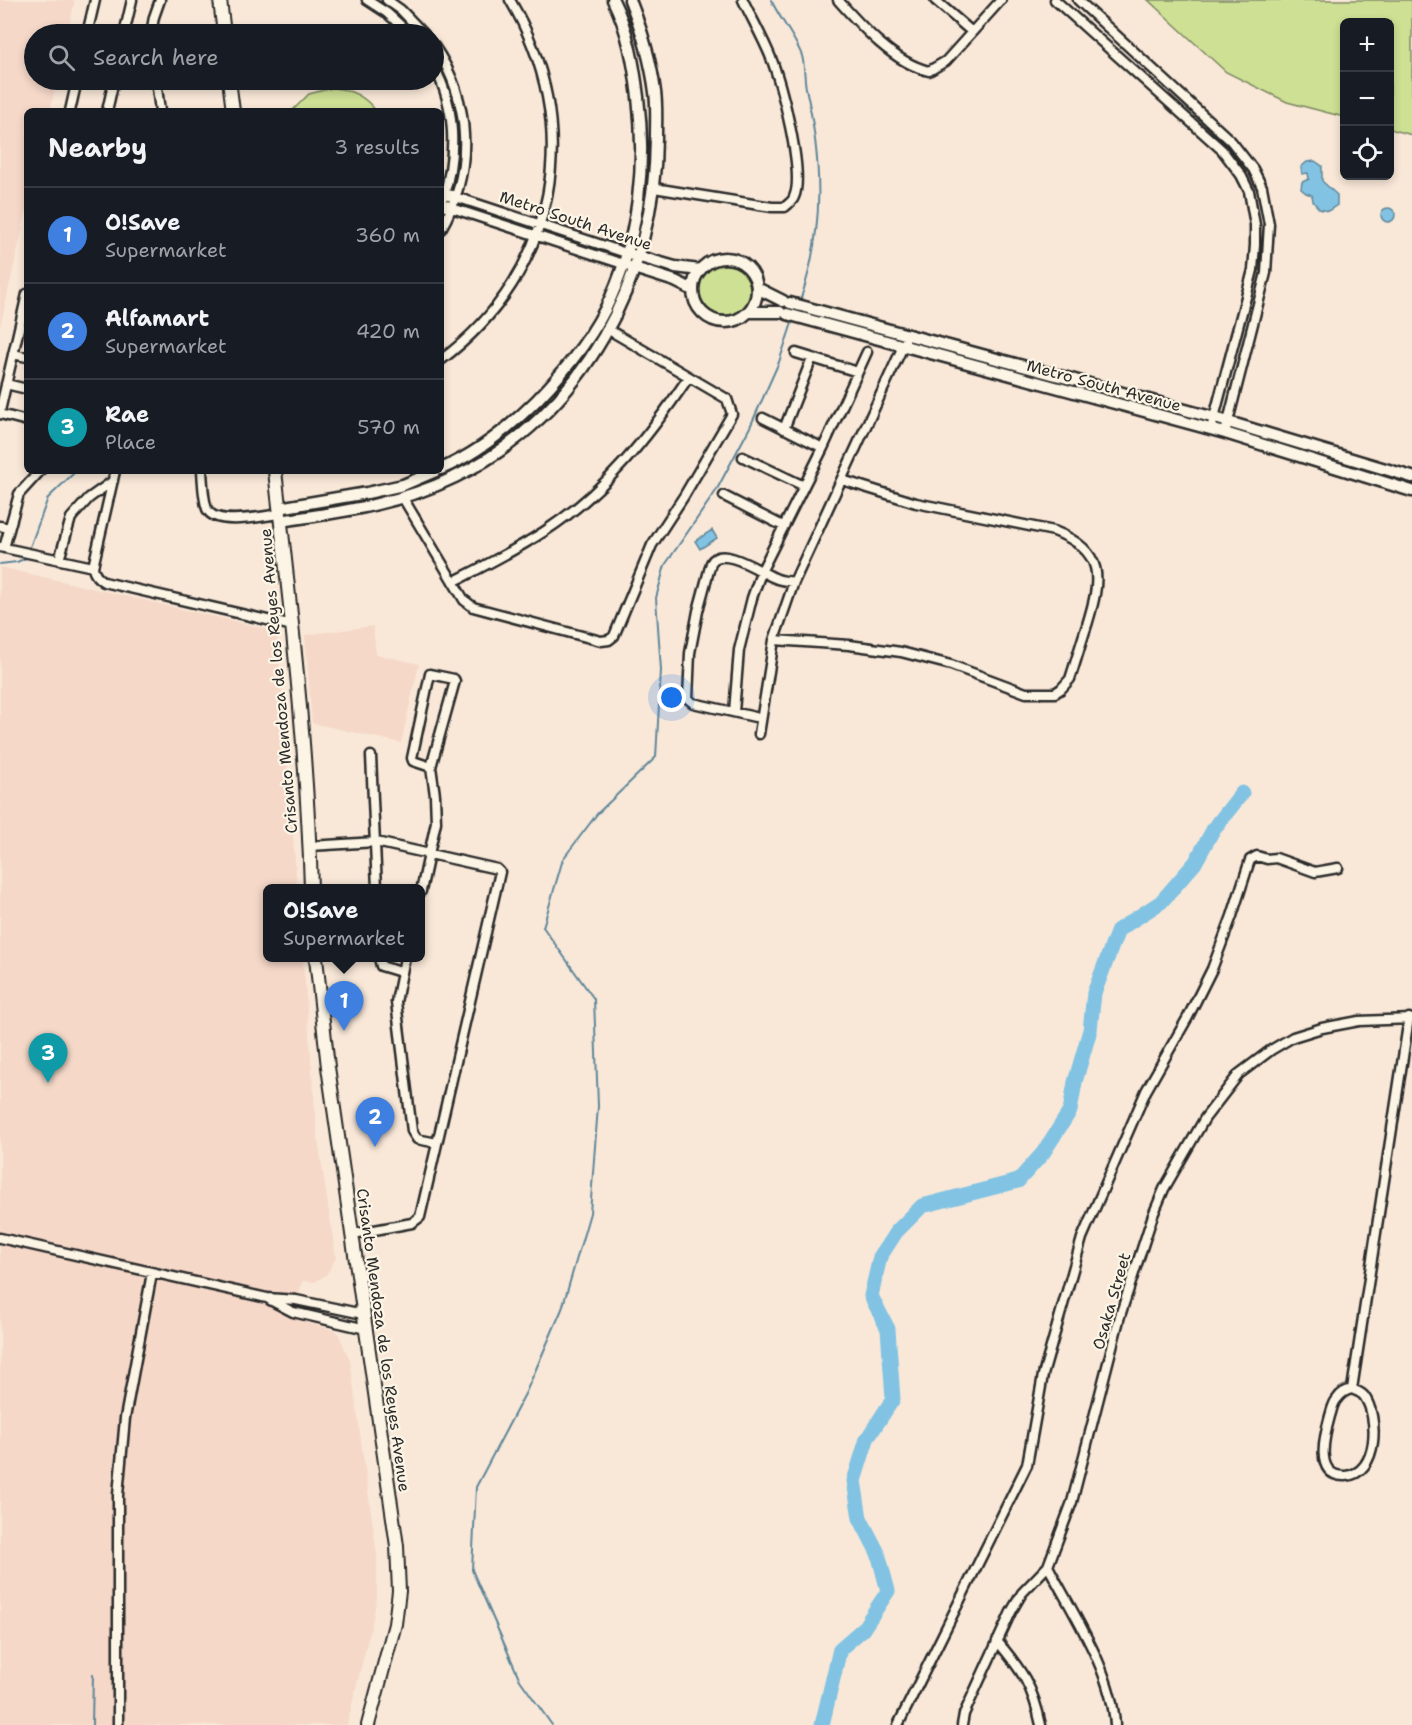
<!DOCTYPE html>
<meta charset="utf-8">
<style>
body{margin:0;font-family:"Shantell Sans",sans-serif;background:#242831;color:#f1f3f6}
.controls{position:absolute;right:18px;top:18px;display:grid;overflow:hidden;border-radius:9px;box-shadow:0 3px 9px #0003}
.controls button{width:54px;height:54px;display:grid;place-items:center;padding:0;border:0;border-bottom:2px solid #363941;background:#171b24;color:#f1f3f6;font:30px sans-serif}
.you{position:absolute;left:672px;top:698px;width:21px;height:21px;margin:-15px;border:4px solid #fff;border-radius:50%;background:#1a73e8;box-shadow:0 0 0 9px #1a73e833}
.badge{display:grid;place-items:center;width:39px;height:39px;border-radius:50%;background:#98999b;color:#fff;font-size:20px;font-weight:700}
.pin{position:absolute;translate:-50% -50px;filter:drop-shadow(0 2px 3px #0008)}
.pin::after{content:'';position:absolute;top:32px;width:21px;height:18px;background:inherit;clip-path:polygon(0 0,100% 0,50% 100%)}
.popup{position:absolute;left:263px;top:884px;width:162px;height:78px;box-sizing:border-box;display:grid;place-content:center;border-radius:9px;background:#171b24;filter:drop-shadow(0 2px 4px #0005);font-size:20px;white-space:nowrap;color:#9ea1a6}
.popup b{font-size:22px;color:#f1f3f6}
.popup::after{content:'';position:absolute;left:50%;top:100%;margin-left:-12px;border:12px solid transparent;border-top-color:#171b24}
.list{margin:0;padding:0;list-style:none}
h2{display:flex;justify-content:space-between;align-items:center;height:78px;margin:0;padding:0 24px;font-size:26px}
h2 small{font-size:20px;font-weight:400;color:#9ea1a6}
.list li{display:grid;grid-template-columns:39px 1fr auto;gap:18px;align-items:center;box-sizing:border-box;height:96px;padding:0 24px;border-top:2px solid #363941}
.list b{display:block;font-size:22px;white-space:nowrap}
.list p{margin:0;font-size:20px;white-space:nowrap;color:#9ea1a6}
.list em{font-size:20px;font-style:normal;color:#9ea1a6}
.icon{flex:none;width:33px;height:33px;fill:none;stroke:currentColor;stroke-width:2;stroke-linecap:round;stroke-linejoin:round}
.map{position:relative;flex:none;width:1412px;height:1725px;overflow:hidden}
.search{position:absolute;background:#171b24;box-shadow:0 3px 9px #0003;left:24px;top:24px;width:420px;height:66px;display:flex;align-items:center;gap:15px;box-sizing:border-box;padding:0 21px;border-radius:33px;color:#9ea1a6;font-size:22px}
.panel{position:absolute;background:#171b24;box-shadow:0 3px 9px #0003;left:24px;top:108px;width:420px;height:366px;border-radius:9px}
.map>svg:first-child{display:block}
</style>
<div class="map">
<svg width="1412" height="1725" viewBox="0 0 1412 1725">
<rect width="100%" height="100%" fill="#f9e8d8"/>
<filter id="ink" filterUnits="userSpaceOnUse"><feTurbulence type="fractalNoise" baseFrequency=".0167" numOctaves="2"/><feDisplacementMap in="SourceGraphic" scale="12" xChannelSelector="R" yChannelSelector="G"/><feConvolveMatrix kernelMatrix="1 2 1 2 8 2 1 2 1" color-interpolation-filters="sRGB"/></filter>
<g filter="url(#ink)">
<path fill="#f5d8c8" d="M0,0H75L67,34H34V80H57L50,111H27V209L0,327Z
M0,567L277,631L297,888H268V958H303L317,1133L336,1258L327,1274L315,1282L302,1281L294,1318L337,1331L350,1360L377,1556V1596L373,1618L347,1725H0Z
M373,626L376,654L419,664L401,743L312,723L305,635Z"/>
<path fill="#cde094" stroke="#7c8660" stroke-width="1.5" d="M1148,0H1412V135L1390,129V22H1344V117L1287,102L1226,72Z
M332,88C351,89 365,96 376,111H292L309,94Z
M700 290a25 25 0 1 1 50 0a25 25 0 1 1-50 0Z"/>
<path fill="#82c3e3" stroke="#5f8699" stroke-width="1.5" d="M1315,161L1322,166V181L1337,195V205L1328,211L1319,209L1313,201L1312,195L1306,193L1301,189L1302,182L1309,179L1308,173L1302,174L1301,167L1307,162Z
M1381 215a7 7 0 1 1 14 0a7 7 0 1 1-14 0Z
M712,530L717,538L700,549L695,541Z"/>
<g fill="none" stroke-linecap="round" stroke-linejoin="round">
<path stroke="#5f8699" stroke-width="2" d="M771,0C779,17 796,39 802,56C805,66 804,78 806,88C822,161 825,229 800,301
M0,564L17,562L26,558L48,498L76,471
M92,1725L93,1674
M552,1725L520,1680L472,1570L476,1487L526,1392L562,1309L590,1213L598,1106L594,999L543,927L563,859L597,814L656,757L661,670L656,598L665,565L716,491L750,427L779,362L793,320"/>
<path stroke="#82c3e3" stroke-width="15" d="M822,1725L840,1649L863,1629L888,1591L878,1553L860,1518L854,1481L867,1439L893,1399L888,1329L871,1296L880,1257L896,1232L922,1206L1018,1181L1043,1153L1070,1111L1075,1082L1090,1030L1094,993L1118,930L1161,902L1195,863L1213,830L1242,793"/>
<defs>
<path id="minor" d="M367,0L387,13L410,34
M387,0L401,10L424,34
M838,0C861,26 894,63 929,71L946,61L1001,0
M935,0L972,32
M1055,0L1222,150L1241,175L1249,191L1255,225V245L1253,270L1246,297L1211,429
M1078,0L1231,141L1253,169L1262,187L1269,224L1266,273L1225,433
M87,34L95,0
M124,34L132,0
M151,34L154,17L160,0
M434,46C472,101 474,172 441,229
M434,67C456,106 457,156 443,198
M156,80L160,111
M70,111L77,80
M107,111L114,80
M654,188L772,207H785C788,204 793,201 794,197C805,174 781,82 771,58C763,38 752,19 743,0
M456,197L626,253
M452,208L623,264
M796,353L858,372
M13,354L27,357
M441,360C559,272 584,125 510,0
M6,384L27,389
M0,411L27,294
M0,414L27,421
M763,418L823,448
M784,429L812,358
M743,457L804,486
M115,471L93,567C94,575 98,578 104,582L293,626
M202,471C203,483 203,498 207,509C215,527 263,516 279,514
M724,496L783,526
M403,498L464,600L473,607L601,641L609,640L614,636L652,545L684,496L732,414L727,399L609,330
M0,526L9,528
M0,547L93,567
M4,548L19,494L40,471
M59,560L71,518L89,498L113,481
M453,582C484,566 516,550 545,531C605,492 649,436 688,378
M774,640L849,645L901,652L951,665L1026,693H1055L1061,689L1070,679C1076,661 1081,643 1087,625C1101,579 1106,551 1054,531L916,503L842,480
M734,712L739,650L752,598L762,570L823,448L867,352
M755,717L693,703L688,699L690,653L698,611L711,563C721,544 762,573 775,578C781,581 788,581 794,582
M759,734L774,640L794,582L905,342
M371,756L377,888
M310,846L376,842L497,869L500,872L420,1217L412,1223L353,1234
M421,891L436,822L435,795L431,767L455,681L454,679L430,674L412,758L413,761L431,767
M379,958L381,966L401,972
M405,958L396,1002L412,1131L417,1139L437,1143
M0,1238L267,1298L296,1300L363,1314
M270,1300L293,1312L366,1329
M1352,1389L1409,1018
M1352,1389C1356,1391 1361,1392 1364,1396C1379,1416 1379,1474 1345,1476C1313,1477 1325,1434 1330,1416C1332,1410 1333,1403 1337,1399C1341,1393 1345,1391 1352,1389Z
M997,1641C1022,1670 1033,1687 1041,1725
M118,1725V1495L125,1418L152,1273
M898,1725L1027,1465L1043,1375L1082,1238L1146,1091L1188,1017L1212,969L1232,916L1250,860L1257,856L1267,859L1276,858L1315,872L1338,868
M962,1725L964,1714L1011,1612L1022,1593L1048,1566
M1115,1725C1112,1671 1073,1614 1048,1566L1072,1502L1120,1316L1153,1215L1164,1189L1205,1118L1239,1074L1271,1050L1293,1037L1322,1028L1359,1021L1412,1019"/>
<path id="tertiary" d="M444,194L456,197
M441,204L452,208
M633,255L675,267L700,270
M693 290a32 32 0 1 1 64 0a32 32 0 1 1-64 0Z
M631,267L675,281L693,290
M757,288L783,301
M790,303L1215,418L1412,477
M748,312H780
M787,314L1225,433L1412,491
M441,469C478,453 508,429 537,400C564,372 595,334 611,297C639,235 646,164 638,97C634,64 628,30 613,0
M279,508L367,493L403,485L436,471
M280,521C341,512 400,504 455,477C584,415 656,277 656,137C656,122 657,106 655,92C651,61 641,28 630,0"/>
<path id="secondary" d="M220,0L224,34
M229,80L233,111
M275,471C291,610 307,749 311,888
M316,958L328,1067L397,1546L399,1591L395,1624L368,1725"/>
</defs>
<use href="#minor" stroke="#2b2b2b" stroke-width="13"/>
<use href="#tertiary" stroke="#2b2b2b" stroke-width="15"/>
<use href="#secondary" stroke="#2b2b2b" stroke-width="16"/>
<use href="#minor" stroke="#fcf5e5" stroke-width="8"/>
<use href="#tertiary" stroke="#fcf5e5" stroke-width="10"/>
<use href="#secondary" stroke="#fcf5e5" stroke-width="12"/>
</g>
</g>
<g text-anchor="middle" stroke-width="4.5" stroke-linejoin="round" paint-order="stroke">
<g font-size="16" fill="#2b2b2b" stroke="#fcf5e5">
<text transform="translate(576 220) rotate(18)" y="6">Metro South Avenue</text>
<text transform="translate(1104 385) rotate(15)" y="6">Metro South Avenue</text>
<text transform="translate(278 681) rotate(-95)" y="6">Crisanto Mendoza de los Reyes Avenue</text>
<text transform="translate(1111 1301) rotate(-74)" y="6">Osaka Street</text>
<text transform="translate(384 1340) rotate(82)" y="6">Crisanto Mendoza de los Reyes Avenue</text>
</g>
</g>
</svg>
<div class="controls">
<button>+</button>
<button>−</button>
<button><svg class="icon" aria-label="locate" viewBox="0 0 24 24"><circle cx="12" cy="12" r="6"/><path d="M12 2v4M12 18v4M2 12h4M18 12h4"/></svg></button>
</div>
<div class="you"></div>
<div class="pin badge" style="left:344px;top:1031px;background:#3f7fe0">1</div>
<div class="popup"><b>O!Save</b>Supermarket</div>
<div class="pin badge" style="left:375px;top:1147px;background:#3f7fe0">2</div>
<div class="pin badge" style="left:48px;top:1083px;background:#0f9aa8">3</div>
<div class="search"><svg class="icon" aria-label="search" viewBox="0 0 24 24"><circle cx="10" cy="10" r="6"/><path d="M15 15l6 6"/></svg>Search here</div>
<section class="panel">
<h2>Nearby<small>3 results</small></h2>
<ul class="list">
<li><span class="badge" style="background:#3f7fe0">1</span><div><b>O!Save</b><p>Supermarket</p></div><em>360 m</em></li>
<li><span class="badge" style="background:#3f7fe0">2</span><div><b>Alfamart</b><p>Supermarket</p></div><em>420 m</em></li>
<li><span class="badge" style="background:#0f9aa8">3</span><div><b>Rae</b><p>Place</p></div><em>570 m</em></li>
</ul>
</section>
</div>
